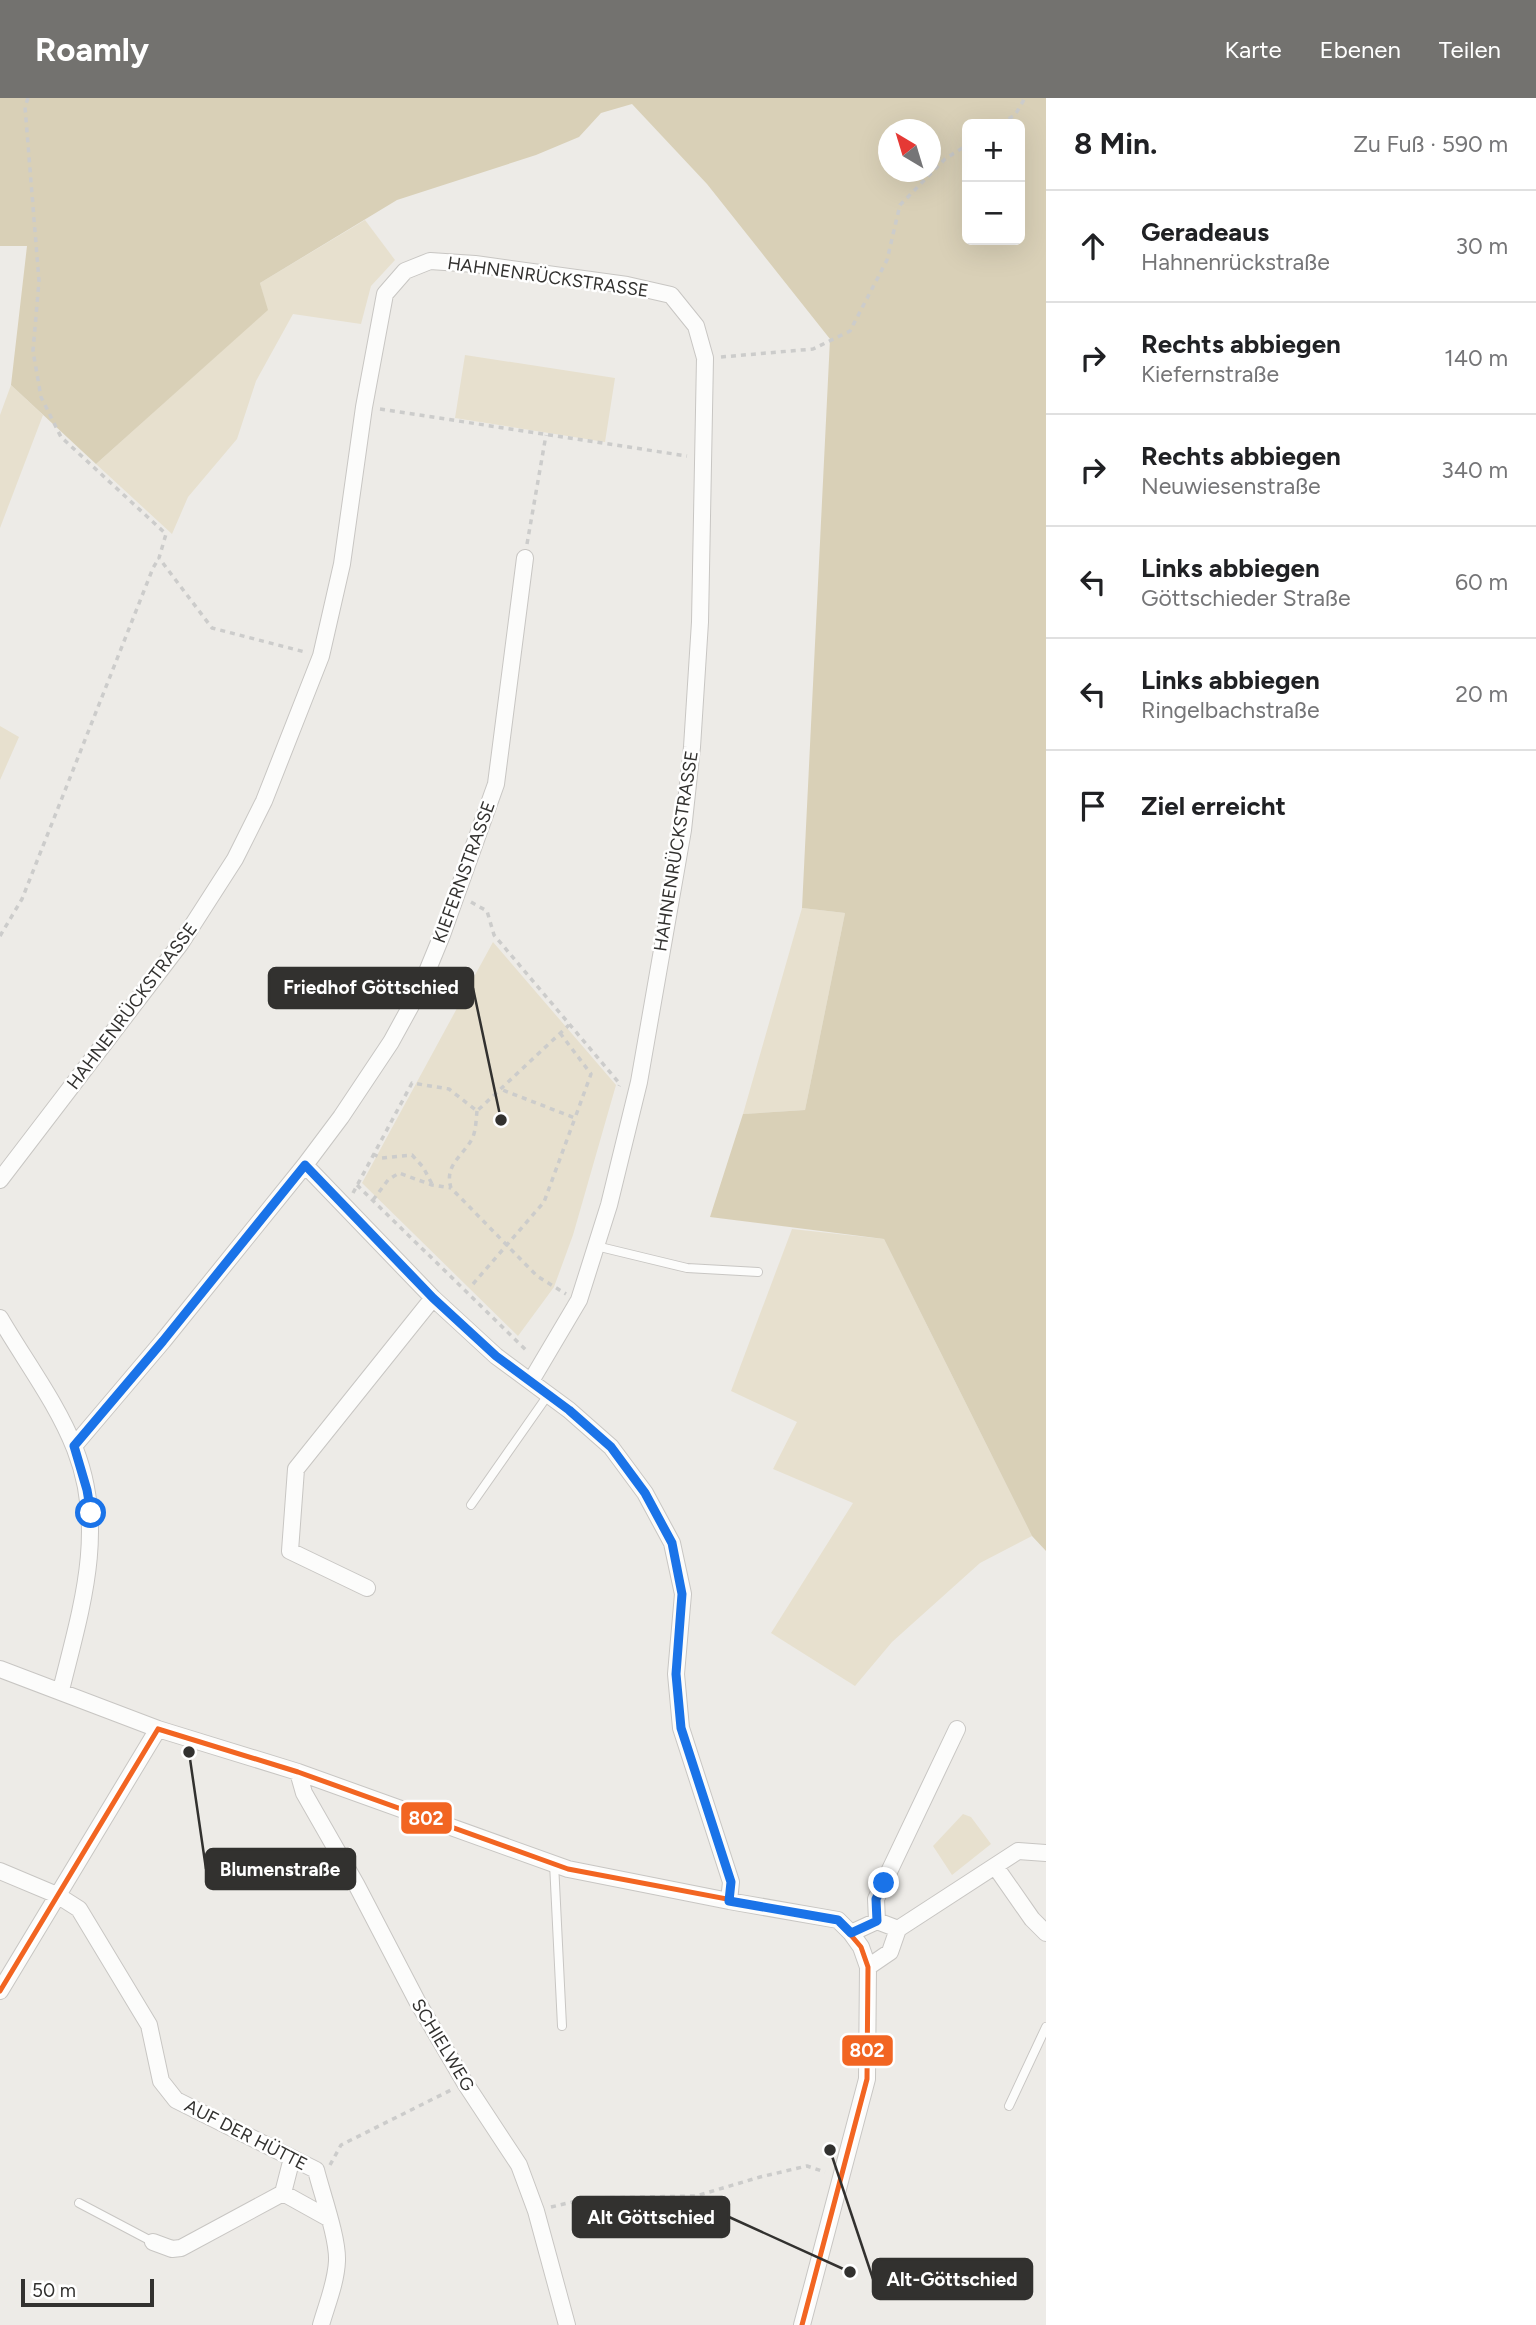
<!DOCTYPE html>
<html lang="de">
<meta charset="utf-8">
<style>
body{margin:0;font-family:Figtree,sans-serif;background:#f6f6f6;color:#202124}
.controls{position:absolute;right:21px;top:21px;display:grid;overflow:hidden;border-radius:10px;box-shadow:0 7px 28px #0002}
.controls button{width:63px;height:63px;display:grid;place-items:center;padding:0;border:0;border-bottom:2px solid #e0e0e0;background:#fff;color:#202124;font:35px sans-serif}
.compass{position:absolute;left:878px;top:21px;width:63px;height:63px;border-radius:50%;background:#fff;box-shadow:0 7px 28px #0002;rotate:322deg}
.scale{position:absolute;left:21px;bottom:18px;width:133px;box-sizing:border-box;padding-left:7px;border:4px solid #32312f;border-top:0;font-size:19px;line-height:24px;white-space:nowrap;color:#32312f;-webkit-text-stroke:5px #fff;paint-order:stroke}
.stop{position:absolute;width:21px;height:21px;margin:-16px;border:5px solid #1a73e8;border-radius:50%;background:#fff}
.stop.end{background:#1a73e8;border-color:#fff;box-shadow:0 2px 7px #0008}
.list{margin:0;padding:0;list-style:none}
h2{display:flex;justify-content:space-between;align-items:center;height:91px;margin:0;padding:0 28px;font-size:30px}
h2 small{font-size:23px;font-weight:400;color:#757577}
.list li{display:grid;grid-template-columns:46px 1fr auto;gap:21px;align-items:center;box-sizing:border-box;height:112px;padding:0 28px;border-top:2px solid #e0e0e0}
.list b{display:block;font-size:26px;white-space:nowrap}
.list p{margin:0;font-size:23px;white-space:nowrap;color:#757577}
.list em{font-size:23px;font-style:normal;color:#757577}
.icon{flex:none;width:38px;height:38px;fill:none;stroke:currentColor;stroke-width:2;stroke-linecap:round;stroke-linejoin:round}
.map{position:relative;flex:none;width:1046px;height:2227px;overflow:hidden}
header{display:flex;align-items:center;gap:42px;box-sizing:border-box;height:98px;padding:0 35px;background:#73726f;color:#fff}
header strong{font-size:33px}
nav{display:flex;gap:38px;margin-inline-start:auto;font-size:24px}
main{display:flex}
aside{flex:1;background:#fff}
.map>svg:first-child{display:block}
</style>
<header>
<strong>Roamly</strong>
<nav><a>Karte</a><a>Ebenen</a><a>Teilen</a></nav>
</header>
<main>
<div class="map">
<svg width="1046" height="2227" viewBox="0 0 1046 2227">
<rect width="100%" height="100%" fill="#edebe7"/>
<path fill="#e7e0ce" d="M365,122L395,162L371,188L361,226L293,216L256,283L237,341L188,399L172,436L96,366L267,212L260,185Z
M465,257L615,280L605,344L455,320Z
M11,287L43,317L0,430V317Z
M0,628L19,639L0,682Z
M802,810L845,815L805,1012L743,1016Z
M493,844L616,987L573,1137L554,1189L518,1238L362,1085Z
M792,1131L884,1141L1032,1438L980,1465L892,1544L855,1588L771,1535L853,1405L773,1371L797,1324L731,1293Z
M963,1716L971,1719L991,1746L952,1777L933,1748Z"/>
<path fill="#d9d0b7" fill-rule="evenodd" d="M0,0H1046V1453L1032,1438L884,1141L710,1119L743,1016L805,1012L845,815L802,810L830,241L707,86L632,6L601,15L579,39L536,57L397,102L260,185L268,212L96,366L11,287L27,148H0ZM967,26H1020V142H967ZM888,32H930V74H888Z"/>
<g fill="none" stroke-linecap="round" stroke-linejoin="round">
<defs>
<path id="service" d="M596,1148L687,1170L758,1174
M471,1407L548,1297
M554,1765L562,1928
M1009,2008L1046,1929
M79,2105L153,2144"/>
<path id="minor" d="M305,1067L433,1200L496,1258L569,1312L611,1349L645,1395L672,1445L683,1496L676,1576L681,1630L731,1784L729,1803
M0,1082L181,845L235,761L264,703L321,558L342,466L364,309L385,196L405,173L430,163L475,166L627,187L671,197L696,228L705,260L700,524L692,649L683,732L639,984L609,1107L579,1202L531,1283
M0,1220C25,1263 57,1305 75,1351C107,1432 81,1511 61,1592
M74,1348L163,1243L305,1067L341,1019L391,944L419,893L442,837L496,686L525,460
M367,1490L290,1453L296,1371L433,1200
M0,1571L158,1631L298,1674L568,1771L729,1803L838,1822L851,1835L861,1849L868,1869L867,1981L802,2227
M298,1674L304,1695L356,1786L417,1903L465,1985L519,2067L536,2113L567,2227
M995,1768L1032,1821L1046,1835
M0,1773L57,1797L79,1811L149,1927L161,1983L176,2002L316,2072C322,2096 338,2140 337,2163C336,2185 327,2206 321,2227
M877,1823L876,1801L957,1631
M851,1835L877,1823L898,1831L1018,1753L1046,1755
M868,1869L890,1854L898,1831
M0,1893L158,1631
M283,2095L292,2060
M153,2144L172,2151L181,2150L283,2095L328,2120"/>
</defs>
<use href="#service" stroke="#c8c6c3" stroke-width="10"/>
<use href="#minor" stroke="#c8c6c3" stroke-width="18"/>
<path stroke="#cccccb" stroke-width="3.5" stroke-dasharray="5 5" stroke-linecap="butt" d="M28,0L25,9L39,183L33,253L41,299L61,339L166,436L159,460L212,530L305,554
M1000,26L1015,17L1025,0
M721,259L813,251L850,233L887,162L900,107L945,61L967,47
M380,311L687,358
M527,446L546,337
M471,804L487,813L494,837L620,986L619,988
M0,838L22,801L153,470L159,460
M560,935L591,976L575,1020
M477,1013C476,1022 476,1033 472,1041C462,1059 444,1067 451,1090L537,1178L566,1196
M373,1056L381,1060L412,1057L423,1069L432,1086
M357,1087L528,1254
M353,1095L412,985L449,991L477,1013L569,927
M373,1102L388,1082L399,1075L432,1087L451,1090
M473,1186L544,1104L575,1020L500,991
M330,2067L341,2047L451,1992
M551,2109L589,2100L696,2098L760,2079L807,2068L825,2074"/>
<use href="#service" stroke="#fcfcfb" stroke-width="8"/>
<use href="#minor" stroke="#fcfcfb" stroke-width="16"/>
<defs>
<path id="bus-1" d="M158,1631L298,1674L568,1771L838,1822L861,1849L868,1869L867,1981L802,2227
M0,1893L158,1631"/>
</defs>
<use href="#bus-1" stroke="#fff" stroke-width="10"/>
<use href="#bus-1" stroke="#f26522" stroke-width="5"/>
</g>
<g fill="none" stroke-linecap="round" stroke-linejoin="round">
<path stroke="#1a73e8" stroke-width="9" d="M91,1415L87,1392L74,1348L163,1243L305,1067L433,1200L496,1258L569,1312L611,1349L645,1395L672,1445L682,1496L676,1576L681,1630L731,1784L729,1803L838,1822L851,1835L877,1823L876,1801L884,1785"/>
</g>
<g text-anchor="middle" stroke-width="5" stroke-linejoin="round" paint-order="stroke">
<g font-size="18" fill="#32312f" stroke="#fff">
<text transform="translate(548 179) rotate(8)" y="6">HAHNENRÜCKSTRASSE</text>
<text transform="translate(676 753) rotate(-81)" y="6">HAHNENRÜCKSTRASSE</text>
<text transform="translate(464 774) rotate(-70)" y="6">KIEFERNSTRASSE</text>
<text transform="translate(132 908) rotate(-53)" y="6">HAHNENRÜCKSTRASSE</text>
<text transform="translate(443 1947) rotate(59)" y="6">SCHIELWEG</text>
<text transform="translate(246 2037) rotate(27)" y="6">AUF DER HÜTTE</text>
</g>
</g>
<path fill="none" stroke="#32312f" stroke-width="2.5" d="M501 1022L473 890M189 1654L206 1771M850 2174L729 2119M830 2052L873 2181"/>
<g fill="#32312f" stroke="#fff" stroke-width="2.5">
<circle cx="501" cy="1022" r="7"/>
<circle cx="189" cy="1654" r="7"/>
<circle cx="850" cy="2174" r="7"/>
<circle cx="830" cy="2052" r="7"/>
</g>
<g fill="#32312f" stroke="#32312f" stroke-width="2.5">
<rect x="269" y="870" width="204" height="40" rx="7"/>
<rect x="206" y="1751" width="149" height="40" rx="7"/>
<rect x="573" y="2099" width="156" height="40" rx="7"/>
<rect x="873" y="2161" width="159" height="40" rx="7"/>
</g>
<g font-size="19" text-anchor="middle" font-weight="bold" fill="#fff">
<text x="371" y="896">Friedhof Göttschied</text>
<text x="280" y="1778">Blumenstraße</text>
<text x="651" y="2126">Alt Göttschied</text>
<text x="952" y="2188">Alt-Göttschied</text>
</g>
<g stroke="#fff" stroke-width="2.5">
<rect x="400" y="1703" width="53" height="34" rx="7" fill="#f26522"/>
<rect x="841" y="1936" width="53" height="33" rx="7" fill="#f26522"/>
</g>
<g font-size="19" text-anchor="middle" font-weight="bold" fill="#fff">
<text x="426" y="1727">802</text>
<text x="867" y="1959">802</text>
</g>
</svg>
<div class="controls">
<button>+</button>
<button>−</button>
</div>
<svg class="compass" viewBox="-18 -18 36 36"><path d="M0-13l5 13h-10z" fill="#e53935"/><path d="M0 13l5-13h-10z" fill="#757577"/></svg>
<div class="scale">50 m</div>
<div class="stop" style="left:91px;top:1415px"></div>
<div class="stop end" style="left:884px;top:1785px"></div>
</div>
<aside>
<h2>8 Min.<small>Zu Fuß · 590 m</small></h2>
<ul class="list">
<li><svg class="icon" aria-label="ahead" viewBox="0 0 24 24"><path d="M12 20V5M6 11l6-6 6 6"/></svg><div><b>Geradeaus</b><p>Hahnenrückstraße</p></div><em>30 m</em></li>
<li><svg class="icon" aria-label="right" viewBox="0 0 24 24"><path d="M7 20v-9h11M14 6l5 5-5 5"/></svg><div><b>Rechts abbiegen</b><p>Kiefernstraße</p></div><em>140 m</em></li>
<li><svg class="icon" aria-label="right" viewBox="0 0 24 24"><path d="M7 20v-9h11M14 6l5 5-5 5"/></svg><div><b>Rechts abbiegen</b><p>Neuwiesenstraße</p></div><em>340 m</em></li>
<li><svg class="icon" aria-label="left" viewBox="0 0 24 24"><path d="M17 20v-9H6M10 6l-5 5 5 5"/></svg><div><b>Links abbiegen</b><p>Göttschieder Straße</p></div><em>60 m</em></li>
<li><svg class="icon" aria-label="left" viewBox="0 0 24 24"><path d="M17 20v-9H6M10 6l-5 5 5 5"/></svg><div><b>Links abbiegen</b><p>Ringelbachstraße</p></div><em>20 m</em></li>
<li><svg class="icon" aria-label="arrive" viewBox="0 0 24 24"><path d="M6 21V4h12l-3 4 3 4H6"/></svg><div><b>Ziel erreicht</b></div></li>
</ul>
</aside>
</main>
